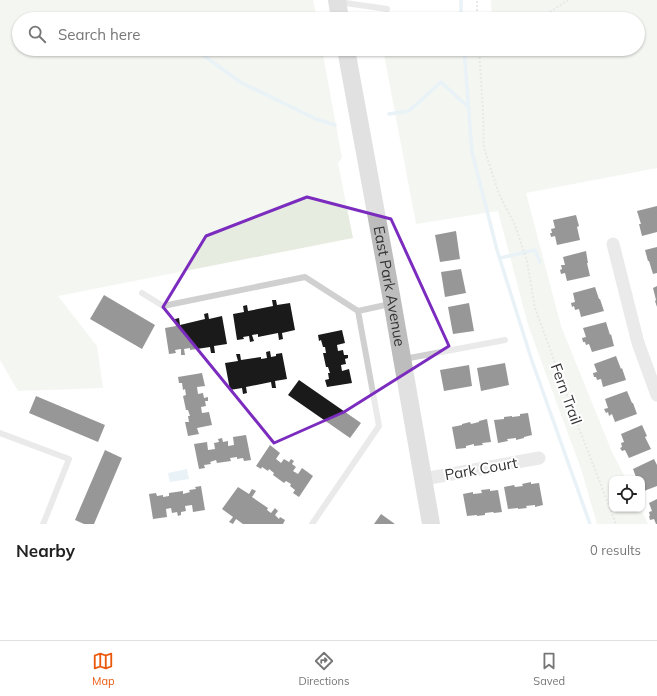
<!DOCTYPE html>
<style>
body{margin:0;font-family:Mulish,sans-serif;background:#f2f2f2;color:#222}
.controls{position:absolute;right:12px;bottom:12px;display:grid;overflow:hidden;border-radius:8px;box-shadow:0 1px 3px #0004}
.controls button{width:36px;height:36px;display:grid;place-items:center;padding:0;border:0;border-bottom:1px solid #e0e0e0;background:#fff;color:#222;font:20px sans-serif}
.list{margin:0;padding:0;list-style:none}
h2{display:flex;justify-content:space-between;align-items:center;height:52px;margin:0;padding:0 16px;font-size:17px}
h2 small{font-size:13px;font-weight:400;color:#767676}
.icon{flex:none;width:22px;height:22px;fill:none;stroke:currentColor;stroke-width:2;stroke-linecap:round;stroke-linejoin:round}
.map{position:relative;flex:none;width:657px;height:524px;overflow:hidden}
.search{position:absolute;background:#fff;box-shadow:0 1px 3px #0004;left:12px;right:12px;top:12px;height:44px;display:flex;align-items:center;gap:10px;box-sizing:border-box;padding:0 14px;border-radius:22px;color:#767676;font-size:15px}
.sheet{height:116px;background:#fff}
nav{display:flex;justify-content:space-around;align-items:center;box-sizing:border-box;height:56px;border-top:1px solid #e0e0e0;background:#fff;font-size:11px;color:#767676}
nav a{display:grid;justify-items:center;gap:2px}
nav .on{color:#ea580c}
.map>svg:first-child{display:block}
</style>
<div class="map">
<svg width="657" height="524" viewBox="0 0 657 524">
<rect width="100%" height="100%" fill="#fff"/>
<path fill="#e6ecdf" d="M0,0H313L317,19H19V49H322L342,158L338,163L353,238L58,296L97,346L103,388L18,391L0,360Z
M491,0H657V168L526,193L561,326L612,452L626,479H612V509H641L648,524H597L581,469L528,325L498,211L416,224L383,49H451L494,55V49H638V19H492Z"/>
<path fill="#cfe2ee" d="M187,469L189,479L170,482L168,473Z"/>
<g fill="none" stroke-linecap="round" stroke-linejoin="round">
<path stroke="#cfe2ee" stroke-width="3.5" d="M461,0V19
M195,49L240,82L316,119L335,125
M464,49L472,152L497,250L532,361L590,524
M389,114L409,111L441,82L468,107
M500,258L535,250L540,262"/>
</g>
<path fill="#1a1a1a" d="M657,206V232L642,236L639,224H641L637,211Z
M576,215L579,226L577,227L580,240L557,245L555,236L551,237L550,233H552L551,229L555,228L553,220Z
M456,231L460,259L440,262L435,235Z
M657,247V273L653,274L649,261H648L645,250Z
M586,251L588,263H587L590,276L567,281L565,273L561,274L560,270L562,269L561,265H565L563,257Z
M461,269L466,293L445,297L441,272Z
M657,286V307L655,301L656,300L653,288Z
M595,287L599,299H600L604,311L581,317L579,309L575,310L574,306L572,307L571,303L575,302L573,293Z
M104,295L155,325L142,349L90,319Z
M272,300H276L277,305L290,303L295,330L282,333L283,339L279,340L278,333L258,337V334L252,335L254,341L250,342L249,336L243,337L244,339L237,340L233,314L244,312L243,306L247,305L248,311L273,306Z
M469,303L474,331L453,334L448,307Z
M208,313L209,319L222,316L227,344L214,346L215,353H211L210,347L190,350V348L184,349L185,355H181V349L175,350L176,353L169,354L165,328L176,326L175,319L179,318L180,325L205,319L204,314Z
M606,322L610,335L611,334L614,346L592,352L589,344L586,345L585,342H583L582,338L586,337L583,328Z
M342,330L345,343L337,345L338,351L343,350L344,355H348V358L345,359L346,364L341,365L342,371L349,369L352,383L327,387L325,380L329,379L328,373H330L328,367H326L323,353H326L325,347H323L321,340L319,341L318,335Z
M270,351L271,357L276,356V354L282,353L287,379L275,381L276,388H272L271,382L246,387L247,393L243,394L242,388L230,390L225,363L238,361L236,354H240L241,360L261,357V359L267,358L266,352Z
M616,356L621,369L622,368L626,380L603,387L601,379L597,380L596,377H594L593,373L597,372L594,364Z
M505,363L509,385L481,391L477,368Z
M469,365L472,386L444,391L440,370Z
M202,373L205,386L197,387L198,394L203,393L204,398L208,397V401H205L206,406L201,407L202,413L209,412L212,425L197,428L199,434L188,436L185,422H189L188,416H190L188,410H186L183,396L186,395L185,389L183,390L182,383H179L178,377Z
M299,380L361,423L350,438L288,395Z
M627,391L632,403H633L637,414L615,422L612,414L609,416L608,412L606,413L604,409L608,408L605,399Z
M36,396L105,425L98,442L29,413Z
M528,413L532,435L524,437V438L516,440V438L507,439L508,441L498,443L494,420L504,419V417L512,416V417L520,416V414Z
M487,419L491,442L482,443L483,445L474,446V444L466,446V448L456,449L452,427L462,425V424L470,422L471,424L479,422V421Z
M642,425L647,436L645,437L651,449L629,458L625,450L622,451L620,448L622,447L621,443L624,442L621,434Z
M246,435L251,460L244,461L243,458L237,459V457L230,458L231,461L217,463L216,460L210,462L211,464L204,465L205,468L199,469L194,444L207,442L208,450L215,449L214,443L219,442L218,439L222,438L223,442L228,441V446L234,445L233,437Z
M270,445L280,453L276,459L281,463L284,459L289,462L291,459L294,461L292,464L296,467L293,471L298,474L302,468L313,476L299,497L293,493L295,490L290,486L291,484L286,481L284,483L273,475L274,473L269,469L268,471L262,467L261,469L256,466Z
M105,450L122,458L94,524H84L75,520Z
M654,459L657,465V486L644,491L642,486V479H631L636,477L633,469Z
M531,482V484L539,483L543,505L535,507V505L526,506L527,508L518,509V508L508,509L504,487L514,485L515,487L523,486L522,484Z
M201,486L205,510L193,512L192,505L185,506L186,511L181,512V515L178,516L177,512L172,513L171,508L166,509L167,517L153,519L149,494L156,493L157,496L163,495V497L169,496V493L183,491V494L190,492L189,490L196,489L195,487Z
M238,487L249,494L252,489L256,491L252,497L268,508L267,510L271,513L275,508L278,511L275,515L279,519L280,517L285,520L283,524H243L236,519L233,524L229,522L233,517L222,509Z
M490,489V491L498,490L502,512L494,513L493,512L485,513V515L477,516V515L467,516L463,494L473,492V494L482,493L481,490Z
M657,499V524H656L654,519L650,520L649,516H650L649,512L652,511L649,503Z
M381,514L395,524H374Z"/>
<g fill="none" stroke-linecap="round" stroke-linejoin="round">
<path stroke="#cdcdcd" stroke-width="2" stroke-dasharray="2 2" stroke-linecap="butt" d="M393,14L398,19
M477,19V0
M540,19L568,0
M479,49L483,110L484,148L499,194L515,225L527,261L535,308L577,423L616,524"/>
<path stroke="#d0d0d0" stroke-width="6" d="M339,2L387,9
M142,293L163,306L305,277L358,311L379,426L312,524
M358,311L390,304
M404,359L505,340
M0,433L69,459L44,522L43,524"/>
<path stroke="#d0d0d0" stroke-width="13" d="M613,244L638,343L657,395
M424,479L539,458"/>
<g stroke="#bdbdbd" stroke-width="18">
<path d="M337,0L340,19"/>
<path id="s1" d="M346,49L391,295L431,524"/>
</g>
</g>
<path d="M0 0H657V524H0ZM307,197L391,219L449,346L344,412L274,443L163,307L206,236Z" fill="#fff" fill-opacity=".55" fill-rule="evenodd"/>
<path fill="none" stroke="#7b2cbf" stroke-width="3" stroke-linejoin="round" d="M307,197L391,219L449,346L344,412L274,443L163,307L206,236Z"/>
<g text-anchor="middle" stroke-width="4" stroke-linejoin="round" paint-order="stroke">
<g font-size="15" fill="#333" stroke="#fff">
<text dy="5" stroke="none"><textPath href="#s1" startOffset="241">East Park Avenue</textPath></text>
<text transform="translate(566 394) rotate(70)" y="5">Fern Trail</text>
<text transform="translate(481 469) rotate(-10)" y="5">Park Court</text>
</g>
</g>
</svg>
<div class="controls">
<button><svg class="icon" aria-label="locate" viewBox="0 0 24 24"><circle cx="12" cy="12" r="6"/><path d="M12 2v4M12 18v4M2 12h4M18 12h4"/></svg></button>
</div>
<div class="search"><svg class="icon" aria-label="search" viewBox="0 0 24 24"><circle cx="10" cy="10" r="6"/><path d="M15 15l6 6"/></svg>Search here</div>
</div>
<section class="sheet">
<h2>Nearby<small>0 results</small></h2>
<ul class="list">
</ul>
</section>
<nav>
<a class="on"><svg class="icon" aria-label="map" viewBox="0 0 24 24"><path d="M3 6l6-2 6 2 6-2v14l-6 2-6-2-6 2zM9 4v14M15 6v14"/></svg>Map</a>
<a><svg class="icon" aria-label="directions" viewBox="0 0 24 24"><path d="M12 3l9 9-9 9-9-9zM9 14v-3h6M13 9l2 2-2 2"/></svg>Directions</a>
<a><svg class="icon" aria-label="saved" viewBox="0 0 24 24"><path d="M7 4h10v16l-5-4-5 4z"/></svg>Saved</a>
</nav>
